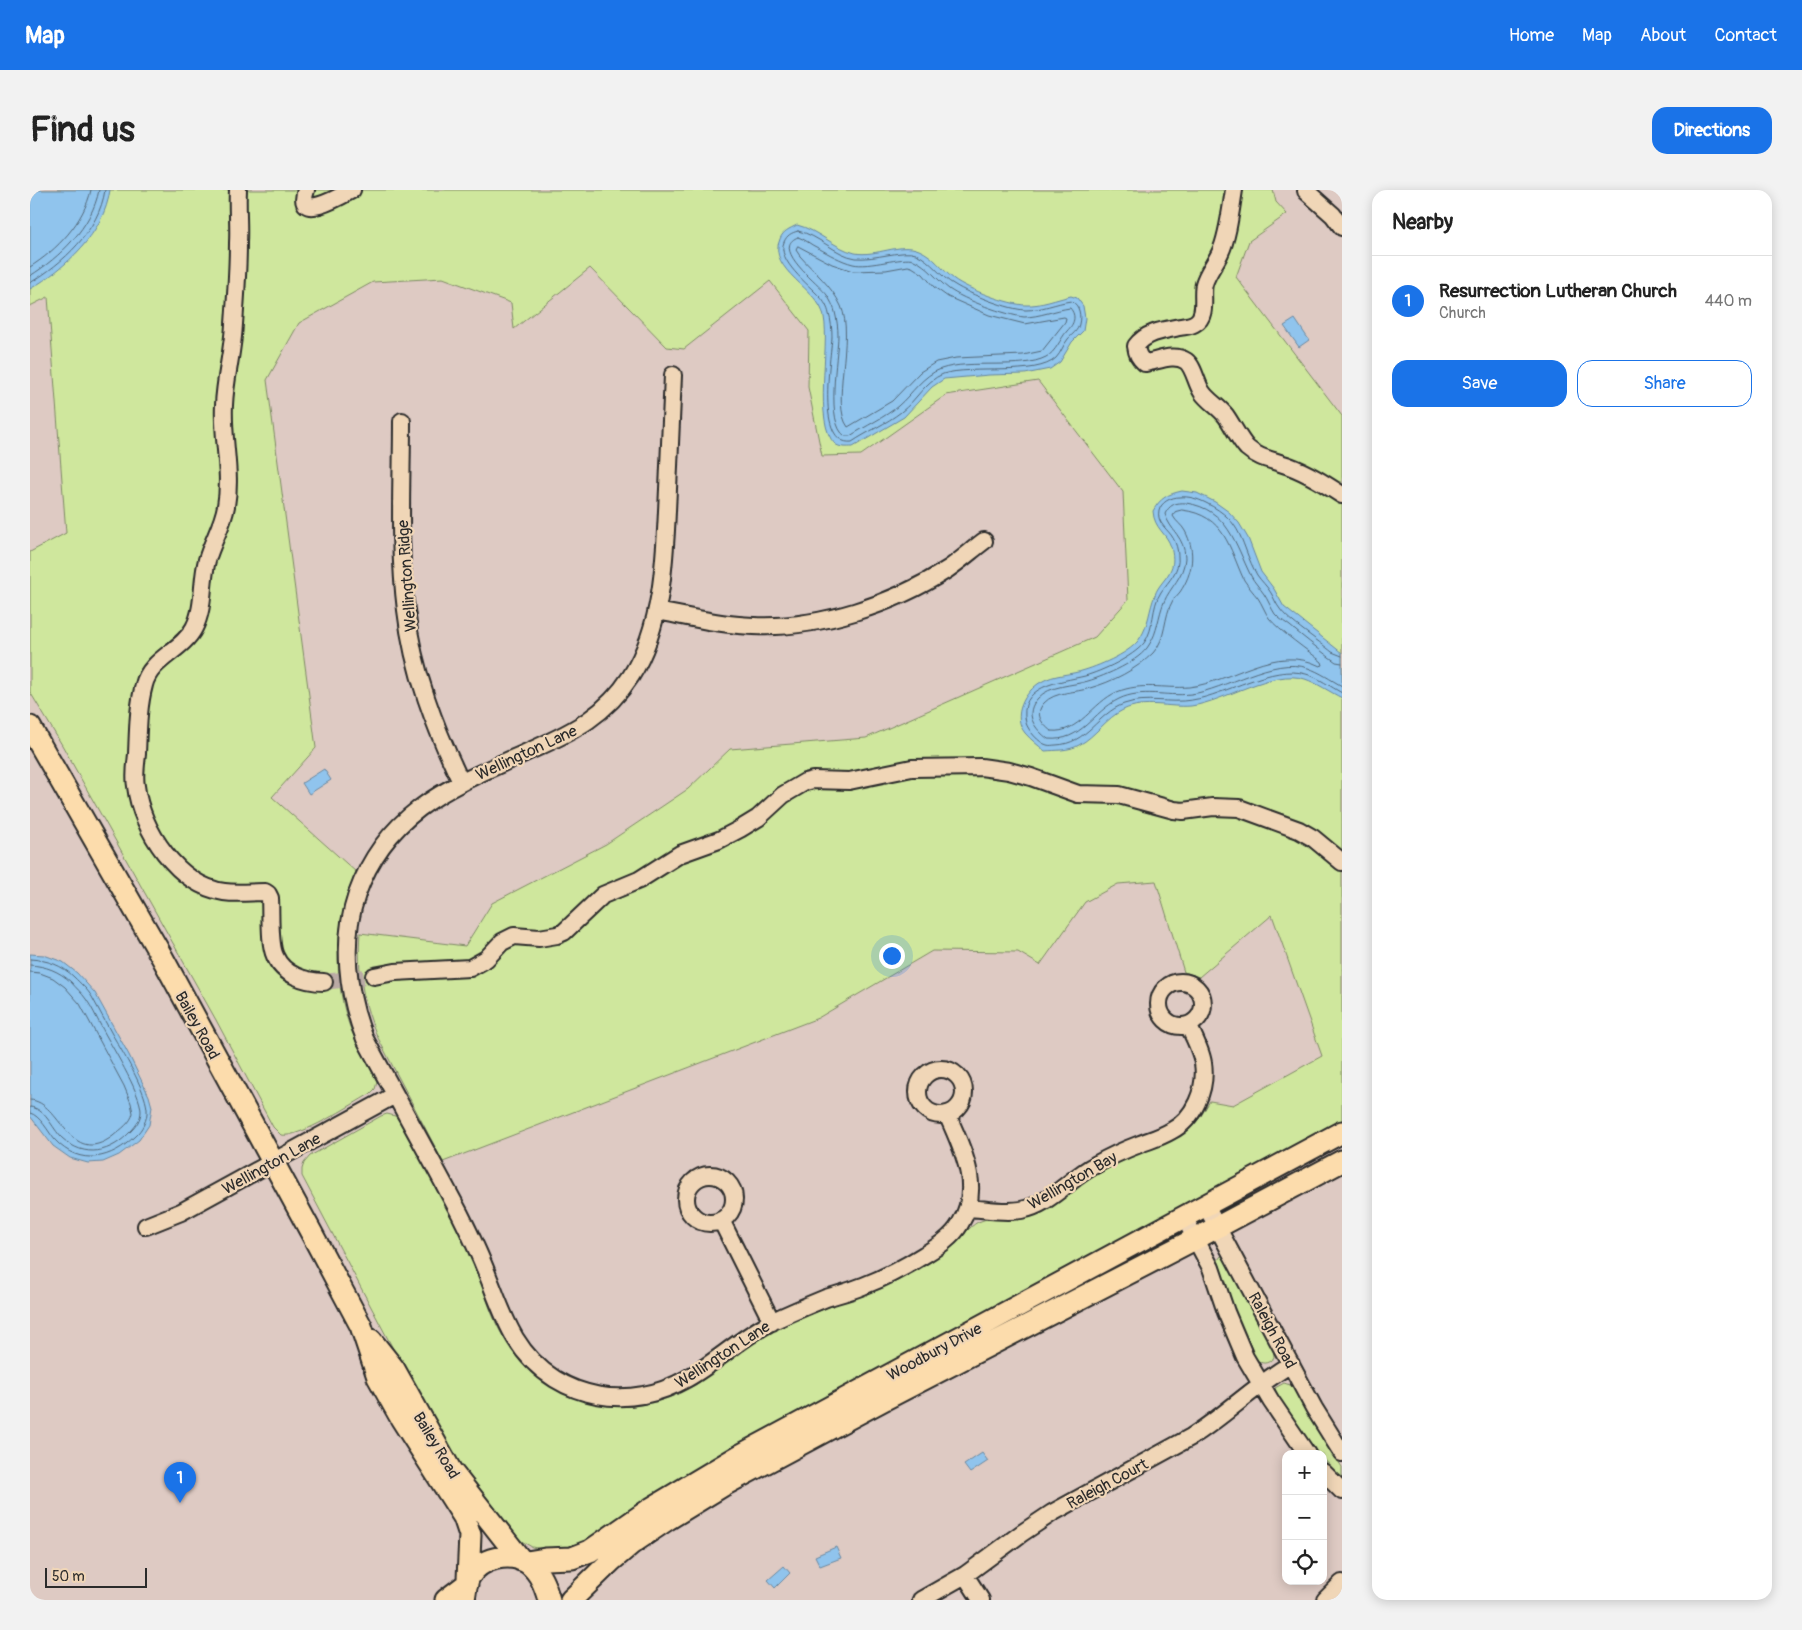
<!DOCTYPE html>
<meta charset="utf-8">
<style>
body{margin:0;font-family:Pangolin,sans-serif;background:#f2f2f2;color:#222}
.controls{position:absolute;right:15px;bottom:15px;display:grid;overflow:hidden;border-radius:10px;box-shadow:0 2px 12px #0003}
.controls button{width:45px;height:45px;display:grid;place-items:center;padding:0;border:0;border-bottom:1px solid #e0e0e0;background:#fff;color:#222;font:25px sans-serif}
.scale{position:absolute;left:15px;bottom:12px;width:102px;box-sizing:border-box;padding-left:5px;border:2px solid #2b2b2b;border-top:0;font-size:14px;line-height:18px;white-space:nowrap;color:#2b2b2b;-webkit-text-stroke:4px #f0d6b7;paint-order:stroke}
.you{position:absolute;left:861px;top:765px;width:18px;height:18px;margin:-12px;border:4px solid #fff;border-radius:50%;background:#1a73e8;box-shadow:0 0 0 8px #1a73e833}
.badge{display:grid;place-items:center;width:32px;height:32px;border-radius:50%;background:#1a73e8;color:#fff;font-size:16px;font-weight:700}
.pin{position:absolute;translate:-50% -41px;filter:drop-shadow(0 1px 2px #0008)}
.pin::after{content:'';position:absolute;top:26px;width:18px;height:15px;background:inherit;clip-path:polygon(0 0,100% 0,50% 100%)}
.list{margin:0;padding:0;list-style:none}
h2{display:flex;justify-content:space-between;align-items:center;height:65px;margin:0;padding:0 20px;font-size:21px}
h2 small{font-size:16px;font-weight:400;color:#767676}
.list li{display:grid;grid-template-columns:32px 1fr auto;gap:15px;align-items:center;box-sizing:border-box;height:90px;padding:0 20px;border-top:1px solid #e0e0e0}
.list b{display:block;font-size:19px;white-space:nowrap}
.list p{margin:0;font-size:16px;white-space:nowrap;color:#767676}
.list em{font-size:16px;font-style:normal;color:#767676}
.actions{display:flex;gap:10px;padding:15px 20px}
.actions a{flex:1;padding:11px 0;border:1px solid #1a73e8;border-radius:15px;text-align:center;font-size:18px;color:#1a73e8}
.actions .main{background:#1a73e8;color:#fff}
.icon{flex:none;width:28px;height:28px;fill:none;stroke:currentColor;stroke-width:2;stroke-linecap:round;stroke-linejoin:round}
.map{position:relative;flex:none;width:1312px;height:1410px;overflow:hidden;border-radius:15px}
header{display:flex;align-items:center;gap:30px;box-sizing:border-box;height:70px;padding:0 25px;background:#1a73e8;color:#fff}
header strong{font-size:24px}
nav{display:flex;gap:28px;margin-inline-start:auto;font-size:18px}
.intro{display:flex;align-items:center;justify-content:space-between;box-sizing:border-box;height:120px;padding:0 30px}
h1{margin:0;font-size:35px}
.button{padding:12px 22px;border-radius:15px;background:#1a73e8;color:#fff;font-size:18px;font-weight:700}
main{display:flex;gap:30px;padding:0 30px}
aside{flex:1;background:#fff;border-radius:15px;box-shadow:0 2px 12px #0003}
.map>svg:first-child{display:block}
</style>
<header>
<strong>Map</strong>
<nav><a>Home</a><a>Map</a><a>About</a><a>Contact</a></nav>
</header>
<div class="intro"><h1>Find us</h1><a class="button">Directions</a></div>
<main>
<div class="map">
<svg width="1312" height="1410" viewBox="0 0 1312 1410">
<rect width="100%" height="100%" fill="#decac3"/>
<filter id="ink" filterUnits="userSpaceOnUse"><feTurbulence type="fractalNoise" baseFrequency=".02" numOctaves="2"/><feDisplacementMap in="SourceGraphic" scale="10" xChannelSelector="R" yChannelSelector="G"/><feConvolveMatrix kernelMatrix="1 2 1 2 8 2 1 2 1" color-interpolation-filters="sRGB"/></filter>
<g filter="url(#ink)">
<path fill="#cfe79d" stroke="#7d8964" d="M0,0H1243L1246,12L1257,24L1219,51L1206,87L1312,226V930L690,1265L606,1316L549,1357L516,1360L502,1357L493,1352L483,1346L450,1310L378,1187L272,986V979L274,973L280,966L351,926L357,924L365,926C377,938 384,955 392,970C411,1004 429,1038 444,1074C453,1096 459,1121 470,1141C507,1208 586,1237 656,1200C669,1194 680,1184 691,1174C708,1162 727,1150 745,1140C791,1117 840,1105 885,1080C899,1072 913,1064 925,1054C933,1046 939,1037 948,1032L1049,996L1087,973L1147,947L1169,929L1180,911L1203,915L1292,866L1242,725L1169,787L1154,782L1126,691L1088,694L1055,712L1010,775L988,762L902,761L788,828L413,972L348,848C333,814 327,781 330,743L435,756L462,713L576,654L658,599L700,559L836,548L1065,447L1098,410L1093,302L1008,191L916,205L831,265L792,266L778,197L779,141L740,91L654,159L637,157L560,78L484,139L481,113L413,88L343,92L269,133L237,190L286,558L242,607L326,682C304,732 302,789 321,840C328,858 340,874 347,892L345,899L340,904C322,914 269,949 251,945L243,937L186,830L32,555L0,502V362L36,343L18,107L0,116Z
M1130,1051L1133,1056L1002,1124L999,1119Z
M1191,1066L1195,1069L1243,1158L1244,1167C1241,1171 1236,1175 1230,1172C1218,1167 1193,1086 1188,1070Z
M1254,1193L1263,1196L1290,1244L1312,1277V1289L1293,1268V1264H1289L1266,1235L1247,1205L1245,1198Z"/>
<path fill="#90c4ed" stroke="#68879f" d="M0,0H80C74,43 36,78 0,99Z
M767,35C788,40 804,58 825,63C846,67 870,52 889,60C904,66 912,80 924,89C937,99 980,115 996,115C1010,116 1027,109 1041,106L1047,108L1053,116L1055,128L1053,141L1042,152L1030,172L1020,179L995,184L959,185L914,189L902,197L874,227L823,257C817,257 810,258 805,254C783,233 800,157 794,127C790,99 736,80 750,49C753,41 759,39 767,35Z
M1265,129L1279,150L1269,157L1254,136Z
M1152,301L1167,303L1185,312L1199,322L1209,333L1218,348L1231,382L1244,399L1254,417L1312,463V508C1300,502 1287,493 1275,489C1243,478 1194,512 1161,516C1139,518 1115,509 1093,520C1076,528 1066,546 1049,555C1039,561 1026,560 1015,561C1008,555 1001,550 995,543C981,526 995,501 1011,492C1024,484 1041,485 1055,480C1071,475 1102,462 1110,448C1119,435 1119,419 1125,405C1128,395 1137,389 1141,379C1144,372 1143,365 1141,357C1137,343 1124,339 1123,321C1130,308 1138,304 1152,301Z
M294,579L301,590L279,604L272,593Z
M0,764L14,765L33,772L47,783L65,803L99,865L119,906L122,917L119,935L109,950L89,965L73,972L58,973L40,968L23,956L0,926Z
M952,1263L958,1271L940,1283L934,1275Z
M806,1357L811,1368L790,1376L785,1366Z
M754,1376L760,1383L745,1398L738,1390Z"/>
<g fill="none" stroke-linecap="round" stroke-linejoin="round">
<path stroke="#536879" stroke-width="1" d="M768,41C789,45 805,65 826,68C844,70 873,59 886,64C902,71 910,87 925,95C939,104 980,120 996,120C1011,120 1026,113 1041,111C1050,115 1051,126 1049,134C1048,141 1042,144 1038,149C1033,155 1031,163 1026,168C1007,187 941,175 913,184C895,191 886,211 871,222C857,233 837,242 822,252C785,256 801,168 802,147C802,139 801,130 799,124C798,118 794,111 790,107C779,95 746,70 754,52C757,45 761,43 768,41Z
M768,47C775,49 781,55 788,58C799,64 811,71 823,74C839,78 872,66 884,70C898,76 907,90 919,99C934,110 976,125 994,127C1009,127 1025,120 1040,118C1047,126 1044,134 1037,141C1030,149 1026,162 1016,167C991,180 940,169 911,179C893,185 882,204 868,216C857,226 834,237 820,246H815C795,233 808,167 808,145C808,138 807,130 805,122C804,117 800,110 797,105C789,94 739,58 768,47Z
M768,56L802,74L823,81L856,80L878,76L882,77L893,84L904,97L918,107L959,125L995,134L1034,127L1036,128L1035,132L1012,161L993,165L926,168L906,172L890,182L862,211L818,237C800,213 825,148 811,116C802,96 784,82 770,66L766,60Z
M0,77C27,60 54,32 61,0
M0,86C30,67 62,37 69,0
M0,93C33,73 69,41 75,0
M1152,320C1195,325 1199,358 1214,390C1218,396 1223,402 1228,408C1232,414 1235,422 1239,428C1249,441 1279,461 1292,472L1293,475L1290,476C1245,453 1203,492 1159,497C1134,499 1111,492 1087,502C1063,512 1049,544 1021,541C1012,534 1004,524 1014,513C1025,501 1046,503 1060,498C1082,492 1107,479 1123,463C1137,448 1133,427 1143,410C1145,407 1148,405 1150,402C1163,383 1166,361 1155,341C1152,335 1146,332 1143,326L1145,322Z
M1312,466L1302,462C1289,451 1258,431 1250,419C1246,414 1244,408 1241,403C1237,396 1231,391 1227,385C1209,353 1215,332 1176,313C1168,309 1159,306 1150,307C1141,307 1131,312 1129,321C1126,333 1139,340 1143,348C1146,353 1148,360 1148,366C1150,381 1139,390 1131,402C1121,417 1125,438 1114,453C1103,467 1072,481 1055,486C1030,492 987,495 996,533C998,540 1009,553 1017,555C1020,556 1023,555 1026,555C1057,554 1068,523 1094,514C1117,506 1139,514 1162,510C1196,505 1242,474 1276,484C1288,487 1301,497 1312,503
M1312,473L1306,472L1299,467C1286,457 1273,447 1260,436C1255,432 1249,429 1245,424C1241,418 1238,410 1234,404C1230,398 1224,392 1221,386C1205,354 1198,319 1156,313C1146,312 1139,315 1135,324C1140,341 1155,347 1155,368C1154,387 1140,397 1134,412C1128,426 1128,442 1119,455C1110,471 1075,486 1058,491C1042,496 1020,495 1008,508C993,524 1005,539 1018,549C1052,552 1062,522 1089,509C1112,498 1136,507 1161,504C1195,500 1243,466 1278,478C1290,482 1301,490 1312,496
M0,769C17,770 32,775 44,787C50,793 58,800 62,807C69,819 75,832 82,844C93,863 115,898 117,919C118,929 112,940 105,946C82,969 50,977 25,950C19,943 10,925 0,923
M0,775C16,776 29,781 41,792C46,798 52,803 56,809C62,817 66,827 71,836C80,854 111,903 111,921C111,929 106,936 101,941C81,963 55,969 32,948C22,938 15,918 0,917
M0,782L10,783L23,788L35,797L50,814L94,896L101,913L103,923C101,933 91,939 83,946C39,979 31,911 0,910"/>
<path stroke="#baaaa5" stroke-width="16" stroke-dasharray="16 8" stroke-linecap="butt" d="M294,792L344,786"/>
<defs>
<path id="minor" d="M208,0C207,18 209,35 208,53C208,80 206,107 204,134C203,161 195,188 194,215C192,249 202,282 196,316C193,335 182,352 177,370C171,392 175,417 164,438C152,461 120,469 114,495C108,517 108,541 107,564C106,574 104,586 106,596C111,640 148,695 194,702C208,704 221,702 235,702L238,704L240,708C241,723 239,754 245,766C253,785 276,792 294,792
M276,0C264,34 313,5 322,0
M1204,0C1201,18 1198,47 1190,63C1185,74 1177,83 1174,94C1171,105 1178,126 1165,133C1161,136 1155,136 1150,137C1134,140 1116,142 1106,156C1107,164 1109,168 1115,173C1128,171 1144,163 1156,171C1164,177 1166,193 1172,202C1178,211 1189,217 1196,226C1203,236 1209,249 1217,258C1229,269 1244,270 1259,276C1278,283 1295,294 1312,305
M1276,1L1303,25L1312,37
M643,185C641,223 640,261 638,299C635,361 635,432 601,486C576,525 544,541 504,559C427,594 358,617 327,704C311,751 317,804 335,849C366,907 399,965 430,1024C440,1044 450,1065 458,1086C474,1127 485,1164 525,1189C551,1205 583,1211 613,1205C665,1196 698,1154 743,1131C760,1123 779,1115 796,1108C809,1104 821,1101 833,1096C854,1088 875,1077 894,1065C907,1057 922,1048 930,1034C953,997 932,959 917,924
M372,231C372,293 368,358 376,420C383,481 405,538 431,592
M627,421C659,427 691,435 724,436C789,439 864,414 918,379C931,370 942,360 954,351
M344,786L365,782L440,778L456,769L472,752L484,746L509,748L527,745L534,742L573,705L609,690L650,664L689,650L710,639L728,628L753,605L775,592L783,590L819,591L882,578L951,577L979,581L1001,587L1048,604L1089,605L1144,620L1153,621L1183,617L1209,618L1269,640L1283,648L1312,672
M1129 814a22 22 0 1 1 44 0a22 22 0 1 1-44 0Z
M888 902a23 23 0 1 1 46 0a23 23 0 1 1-46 0Z
M656 1009a24 24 0 1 1 48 0a24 24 0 1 1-48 0Z
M1176,1016L1284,1218L1312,1263
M938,1018C955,1019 974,1023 991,1020C1020,1015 1040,988 1065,975C1079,967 1094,960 1110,954C1120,950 1131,947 1141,941C1164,929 1177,899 1173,873C1171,860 1164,847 1158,835
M1154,1027L1181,1078L1196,1122L1215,1167L1241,1211L1277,1264
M691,1030L742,1132
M116,1036L151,1022L365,905
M1293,1282L1312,1301
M935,1385L951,1410
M891,1410L935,1385L992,1343L1022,1323L1161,1247C1196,1225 1225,1195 1261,1174
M1295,1410L1312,1393"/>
<path id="major" d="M0,537L132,767L281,1042L331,1136L348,1187L371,1228L434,1327L440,1345L438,1389
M341,1150L364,1179L421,1281L491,1370
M497,1372L515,1369L542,1368L560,1361L622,1318L709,1266L1312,942
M416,1410L437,1394
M434,1410C435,1403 436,1393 439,1387C450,1368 480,1361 498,1373C510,1382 515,1396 519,1410
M541,1410L581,1371L601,1354L638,1329L692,1296L855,1209L1165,1049L1312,971"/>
</defs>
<use href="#minor" stroke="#2b2b2b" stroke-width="20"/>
<use href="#major" stroke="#2b2b2b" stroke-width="25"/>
<use href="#minor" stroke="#f0d6b7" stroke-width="16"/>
<use href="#major" stroke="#fcdcac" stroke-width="21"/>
</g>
</g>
<g text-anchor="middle" stroke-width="4.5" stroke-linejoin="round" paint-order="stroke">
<g font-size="16" fill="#2b2b2b" stroke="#f0d6b7">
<text transform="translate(376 386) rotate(-94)" y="6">Wellington Ridge</text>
<text transform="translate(496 562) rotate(-25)" y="6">Wellington Lane</text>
<text transform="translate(168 835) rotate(61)" y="6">Bailey Road</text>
<text transform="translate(241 973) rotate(-29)" y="6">Wellington Lane</text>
<text transform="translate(1042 990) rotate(-30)" y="6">Wellington Bay</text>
<text transform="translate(1243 1140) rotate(62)" y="6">Raleigh Road</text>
<text transform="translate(904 1161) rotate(-28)" y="6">Woodbury Drive</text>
<text transform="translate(692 1164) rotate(-33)" y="6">Wellington Lane</text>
<text transform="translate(407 1255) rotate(59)" y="6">Bailey Road</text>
<text transform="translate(1077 1293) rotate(-28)" y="6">Raleigh Court</text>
</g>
</g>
</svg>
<div class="controls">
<button>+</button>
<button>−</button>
<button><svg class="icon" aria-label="locate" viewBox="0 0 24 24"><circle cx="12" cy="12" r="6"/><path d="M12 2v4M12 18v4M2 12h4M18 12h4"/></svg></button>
</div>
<div class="scale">50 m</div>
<div class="you"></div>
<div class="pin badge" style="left:150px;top:1313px">1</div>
</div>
<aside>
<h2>Nearby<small></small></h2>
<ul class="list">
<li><span class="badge">1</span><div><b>Resurrection Lutheran Church</b><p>Church</p></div><em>440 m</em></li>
</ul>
<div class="actions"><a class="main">Save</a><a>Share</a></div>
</aside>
</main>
